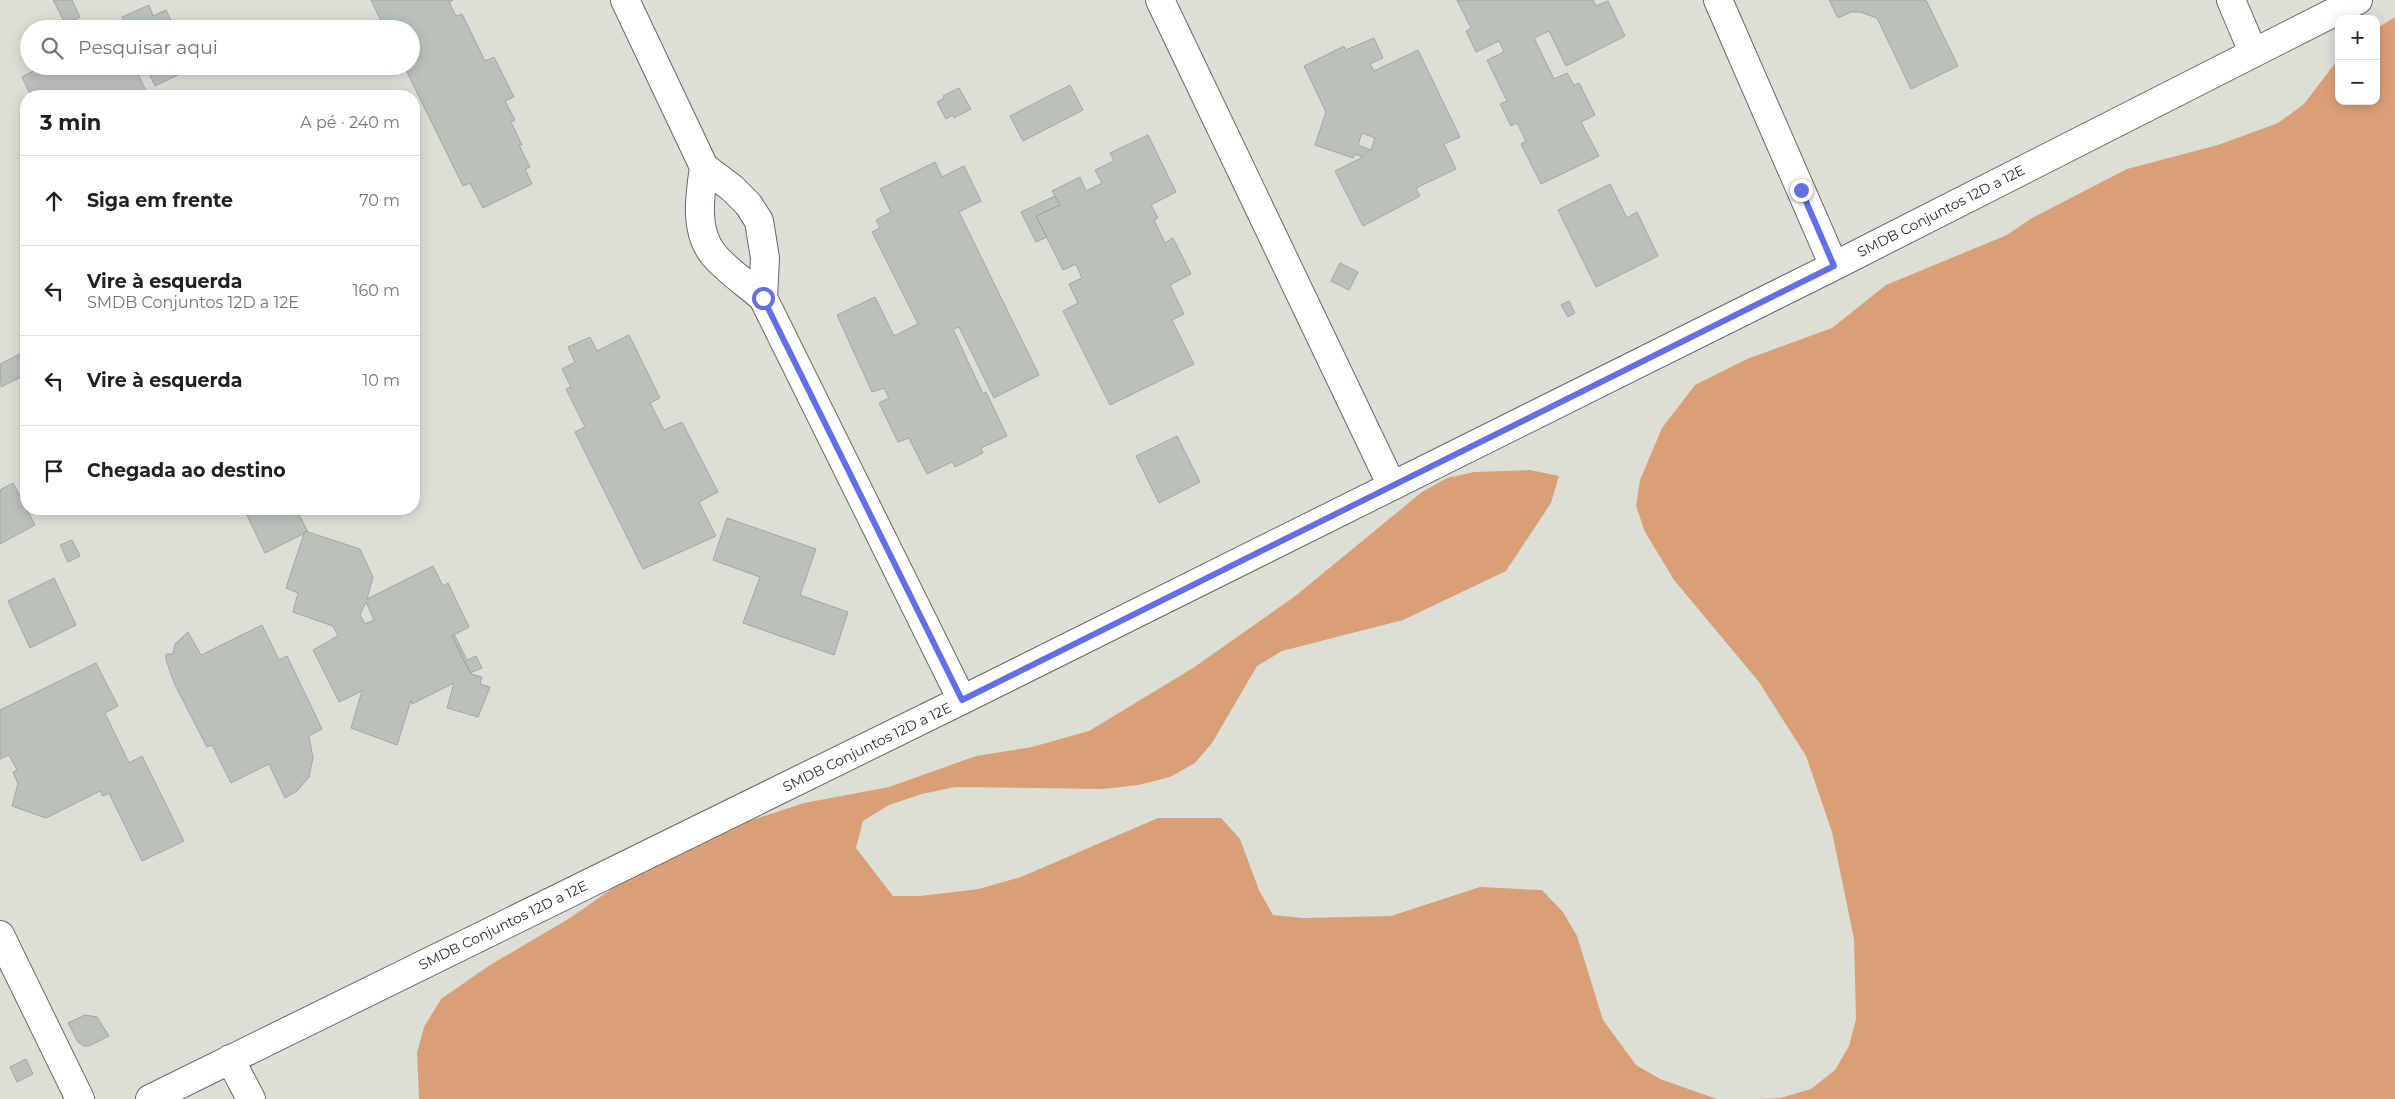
<!DOCTYPE html>
<html lang="pt">
<meta charset="utf-8">
<style>
body{margin:0;font-family:Montserrat,sans-serif;background:#f2f2f2;color:#202124}
.controls{position:absolute;right:15px;top:15px;display:grid;overflow:hidden;border-radius:10px;box-shadow:0 2px 12px #0003}
.controls button{width:45px;height:45px;display:grid;place-items:center;padding:0;border:0;border-bottom:1px solid #e0e0e0;background:#fff;color:#202124;font:25px sans-serif}
.stop{position:absolute;width:15px;height:15px;margin:-11px;border:4px solid #646ee6;border-radius:50%;background:#fff}
.stop.end{background:#646ee6;border-color:#fff;box-shadow:0 1px 5px #0008}
.list{margin:0;padding:0;list-style:none}
h2{display:flex;justify-content:space-between;align-items:center;height:65px;margin:0;padding:0 20px;font-size:21px}
h2 small{font-size:16px;font-weight:400;color:#757577}
.list li{display:grid;grid-template-columns:32px 1fr auto;gap:15px;align-items:center;box-sizing:border-box;height:90px;padding:0 20px;border-top:1px solid #e0e0e0}
.list b{display:block;font-size:19px;white-space:nowrap}
.list p{margin:0;font-size:16px;white-space:nowrap;color:#757577}
.list em{font-size:16px;font-style:normal;color:#757577}
.icon{flex:none;width:28px;height:28px;fill:none;stroke:currentColor;stroke-width:2;stroke-linecap:round;stroke-linejoin:round}
.map{position:relative;flex:none;width:2395px;height:1099px;overflow:hidden}
.search{position:absolute;background:#fff;box-shadow:0 2px 12px #0003;left:20px;top:20px;width:400px;height:55px;display:flex;align-items:center;gap:12px;box-sizing:border-box;padding:0 18px;border-radius:28px;color:#757577;font-size:19px}
.panel{position:absolute;background:#fff;box-shadow:0 2px 12px #0003;left:20px;top:90px;width:400px;height:425px;border-radius:20px}
.map>svg:first-child{display:block}
</style>
<div class="map">
<svg width="2395" height="1099" viewBox="0 0 2395 1099">
<rect width="100%" height="100%" fill="#dddfd7"/>
<path fill="#d9a078" d="M2395,17V1099H1758L1780,1098L1811,1089L1835,1070L1849,1046L1856,1019L1854,939L1832,832L1806,756L1759,682L1674,580L1645,532L1636,506L1640,480L1662,428L1695,385L1747,359L1832,328L1886,285L2007,235L2032,218L2127,169L2218,145L2278,123L2304,104L2339,58V101H2376V29Z
M1530,470L1559,476L1551,503L1506,571L1403,620L1282,651L1257,666L1212,743L1195,763L1170,777L1139,785L1103,789L955,787L922,794L889,805L863,821L856,848L893,896H920L979,889L1021,877L1158,818H1221L1240,839L1259,890L1273,915L1302,918L1391,916L1480,887L1542,890L1563,912L1577,936L1603,1020L1636,1065L1660,1079L1717,1099H419L417,1053L424,1027L441,999L490,965L570,918L663,853L694,839L804,803L889,787L976,756L1032,747L1089,731L1193,668L1294,597L1422,492L1447,478L1474,472Z"/>
<path fill="#bac1bb" stroke="#a0a6a1" fill-rule="evenodd" d="M53,0H72L80,17L66,25Z
M371,0H453L449,2L456,16L462,14L485,61L494,57L514,97L505,101L515,120L511,122L522,145H519L530,167L525,169L532,184L483,208L470,183L463,186L404,66H411V29H385Z
M1457,0H1593L1596,6L1608,1L1625,36L1566,66L1549,31L1534,38L1554,79L1567,73L1574,85L1579,83L1595,115L1581,122L1599,156L1541,184L1521,144L1526,141L1517,123L1511,126L1500,104L1507,101L1487,60L1504,52L1499,41L1476,52L1466,31L1471,28Z
M1829,0H1926L1958,66L1911,89L1877,18L1860,12H1851L1838,18Z
M149,5L153,16L166,10L175,29H128L122,17Z
M1374,38L1383,58L1370,64L1374,71L1418,50L1460,137L1444,144L1456,169L1416,188L1420,196L1363,226L1335,171L1363,157L1355,154L1353,158L1315,145L1326,112L1304,66L1344,46L1346,50ZM1362,133L1375,138L1371,150L1358,145Z
M35,66H134L147,93L138,96H49L47,93L39,96H31L22,77L35,70Z
M146,66H194V67L155,86Z
M1070,85L1083,110L1023,141L1010,116Z
M959,88L971,109L954,118L953,115L946,119L937,102L944,98L943,96Z
M1148,135L1176,192L1151,205L1158,218L1154,220L1165,243L1173,238L1191,274L1170,285L1184,314L1172,320L1194,364L1110,405L1063,311L1078,303L1069,284L1082,278L1076,264L1063,270L1036,216L1060,205L1052,191L1080,177L1086,191L1102,183L1095,170L1114,161L1110,153Z
M935,162L942,177L964,166L981,201L959,212L1039,375L994,398L959,327L953,329L983,394L986,392L1007,436L981,448L983,453L955,467L952,462L927,474L909,438L898,442L879,403L889,398L884,388L872,392L837,315L875,297L894,336L918,324L872,232L880,228L876,220L891,212L880,189Z
M1610,184L1627,218L1637,212L1658,256L1596,287L1558,210Z
M1055,196L1060,205L1036,216L1047,237L1036,242L1021,212Z
M1340,263L1358,272L1349,290L1331,281Z
M1569,301L1575,313L1568,317L1561,305Z
M629,335L660,398L650,403L664,430L682,422L718,492L699,502L716,536L643,569L575,432L585,427L566,389L571,387L562,369L575,362L568,347L590,337L597,351Z
M26,351V382L23,376L1,387L0,364Z
M1177,436L1200,482L1159,503L1136,456Z
M13,483L35,525L0,544V490Z
M244,509H296L308,532L305,531L303,534L265,553Z
M727,518L816,549L800,595L848,612L834,655L743,623L760,577L713,560Z
M305,531L360,549L373,577L367,599L433,566L443,586L448,583L469,627L452,636L471,674L482,677L480,684L490,687L478,717L447,708L454,683L412,704L411,700L397,745L351,728L362,691L339,702L313,650L338,636L333,626L293,612L298,593L286,588ZM366,602L374,620L365,624L360,615Z
M72,540L80,556L68,562L60,545Z
M54,578L76,625L30,648L8,601Z
M262,625L279,660L287,656L322,729L309,736L313,758L309,777L297,791L285,798L269,764L231,783L212,745L207,747L175,685L166,660V654H173L175,644L188,632L201,655Z
M454,634L467,660L476,656L482,668L470,673L452,636Z
M96,663L118,706L105,713L129,763L142,756L184,841L142,861L109,793L103,796L100,791L46,818L12,806L18,784L13,772L17,770L9,755L0,759V710Z
M85,1015L97,1017L109,1036L89,1046H84L78,1042L68,1023Z
M26,1059L33,1074L17,1082L10,1067Z"/>
<g fill="none" stroke-linecap="round" stroke-linejoin="round">
<defs>
<path id="minor" d="M625,0L704,167L732,188L748,204L759,221L765,258L763,298
M1160,0L1392,486
M1718,0L1834,266
M2231,0L2253,52
M704,167C700,195 694,230 713,254C726,270 747,284 763,298L962,700
M0,935L80,1099
M230,1059L251,1099
M150,1099L962,700L1834,266L2358,0"/>
</defs>
<use href="#minor" stroke="#686962" stroke-width="30"/>
<use href="#minor" stroke="#fff" stroke-width="28"/>
</g>
<g fill="none" stroke-linecap="round" stroke-linejoin="round">
<path stroke="#646ee6" stroke-width="6" d="M763,298L962,700L1834,266L1801,190"/>
</g>
<g text-anchor="middle" stroke-width="4.5" stroke-linejoin="round" paint-order="stroke">
<g font-size="14" fill="#2c2d2a" stroke="#fff">
<text transform="translate(1941 211) rotate(-27)" y="5">SMDB Conjuntos 12D a 12E</text>
<text transform="translate(867 747) rotate(-26)" y="5">SMDB Conjuntos 12D a 12E</text>
<text transform="translate(503 925) rotate(-26)" y="5">SMDB Conjuntos 12D a 12E</text>
</g>
</g>
</svg>
<div class="controls">
<button>+</button>
<button>−</button>
</div>
<div class="stop" style="left:763px;top:298px"></div>
<div class="stop end" style="left:1801px;top:190px"></div>
<div class="search"><svg class="icon" aria-label="search" viewBox="0 0 24 24"><circle cx="10" cy="10" r="6"/><path d="M15 15l6 6"/></svg>Pesquisar aqui</div>
<section class="panel">
<h2>3 min<small>A pé · 240 m</small></h2>
<ul class="list">
<li><svg class="icon" aria-label="ahead" viewBox="0 0 24 24"><path d="M12 20V5M6 11l6-6 6 6"/></svg><div><b>Siga em frente</b></div><em>70 m</em></li>
<li><svg class="icon" aria-label="left" viewBox="0 0 24 24"><path d="M17 20v-9H6M10 6l-5 5 5 5"/></svg><div><b>Vire à esquerda</b><p>SMDB Conjuntos 12D a 12E</p></div><em>160 m</em></li>
<li><svg class="icon" aria-label="left" viewBox="0 0 24 24"><path d="M17 20v-9H6M10 6l-5 5 5 5"/></svg><div><b>Vire à esquerda</b></div><em>10 m</em></li>
<li><svg class="icon" aria-label="arrive" viewBox="0 0 24 24"><path d="M6 21V4h12l-3 4 3 4H6"/></svg><div><b>Chegada ao destino</b></div></li>
</ul>
</section>
</div>
